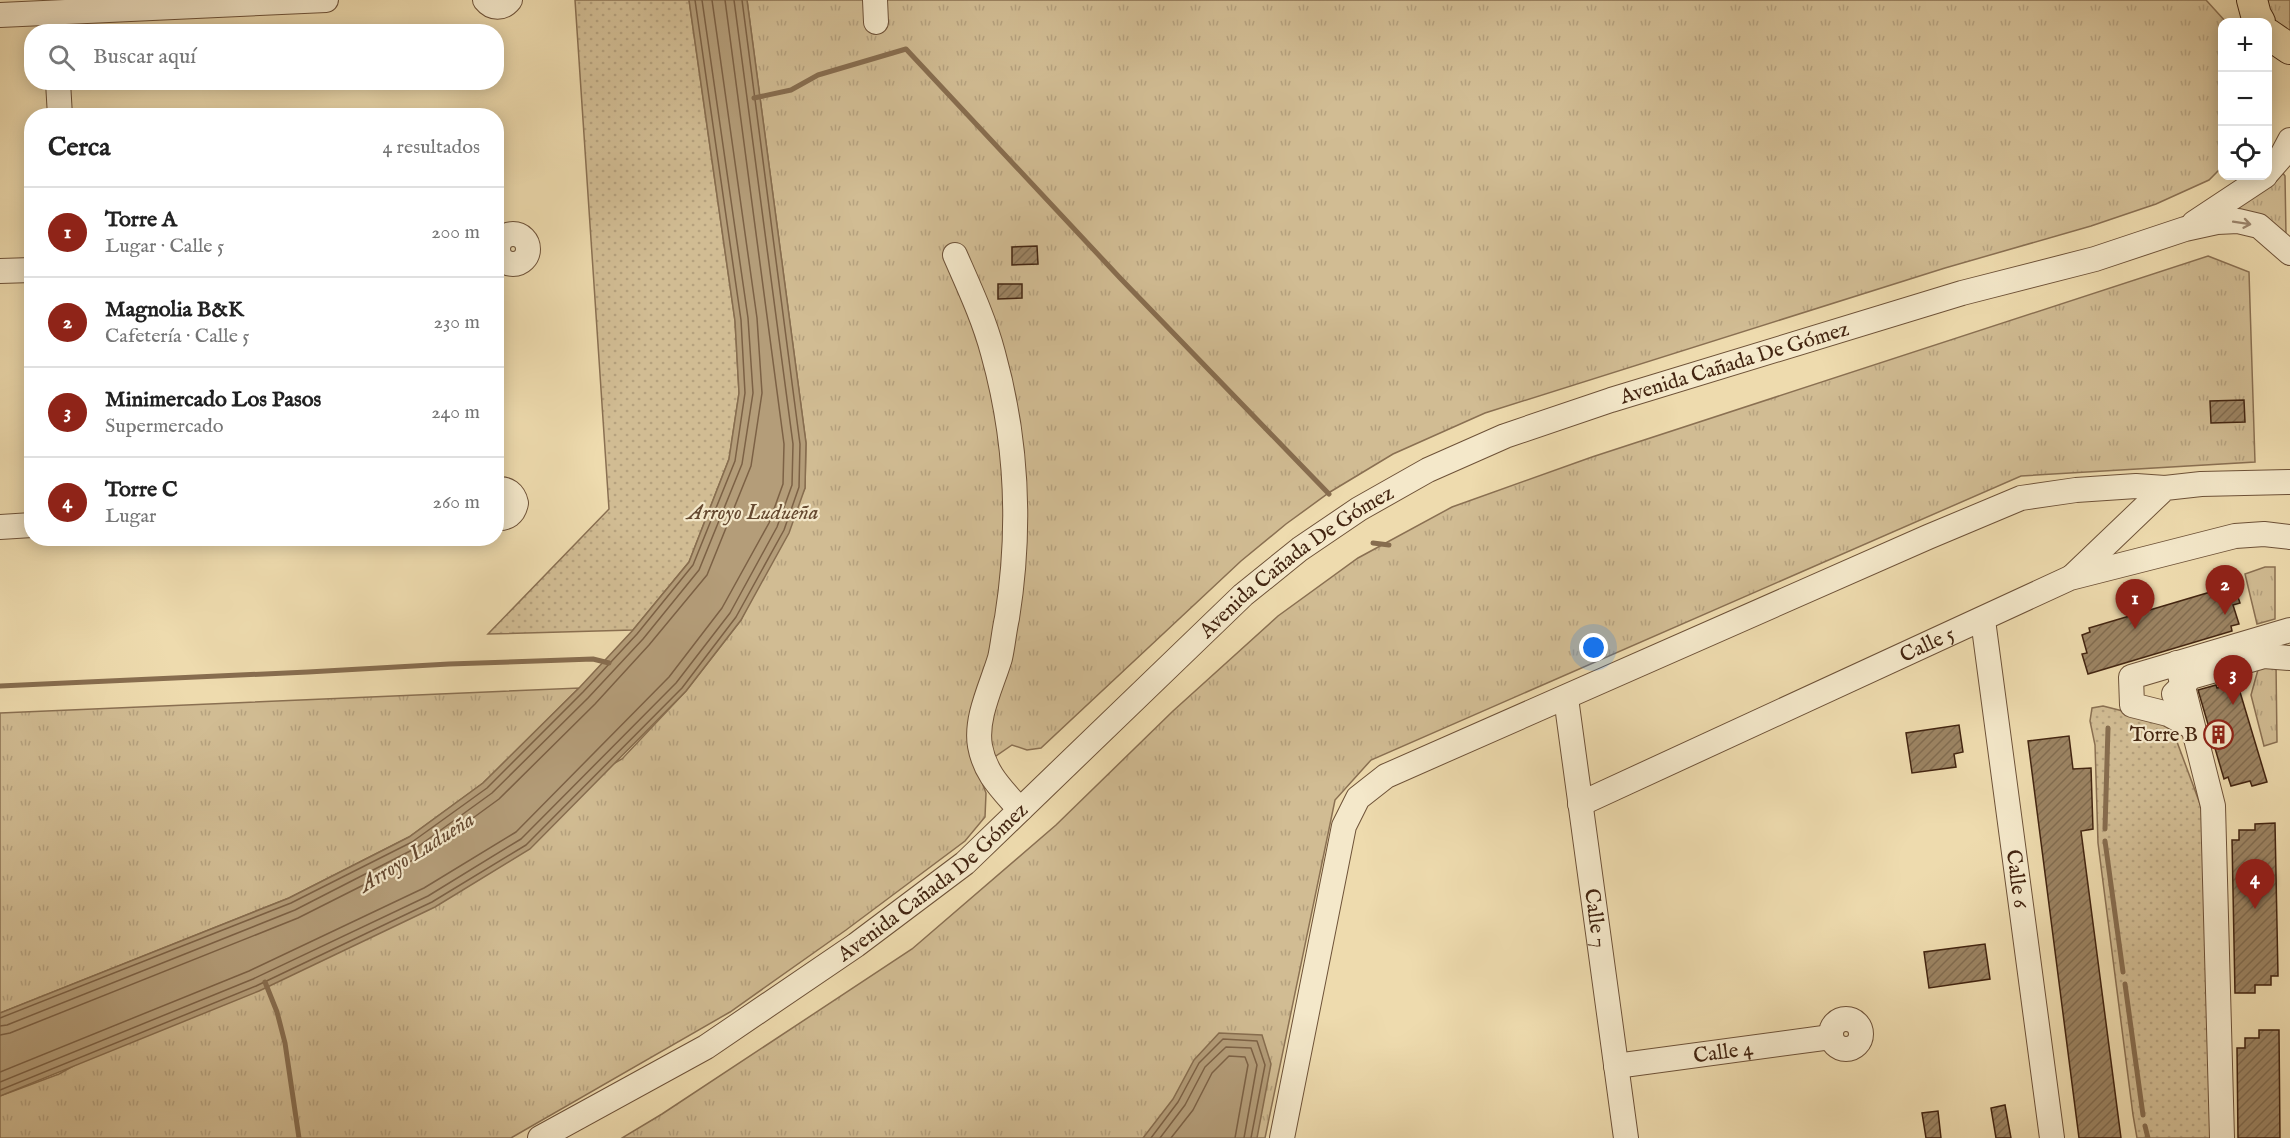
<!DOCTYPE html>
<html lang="es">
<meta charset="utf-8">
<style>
body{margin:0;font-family:"IM FELL English",serif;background:#f2f2f2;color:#222}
.controls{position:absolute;right:18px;top:18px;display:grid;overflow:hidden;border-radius:12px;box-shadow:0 3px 15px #0003}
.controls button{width:54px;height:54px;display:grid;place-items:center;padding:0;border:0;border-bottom:2px solid #e0e0e0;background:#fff;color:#222;font:30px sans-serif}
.you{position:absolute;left:1594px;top:648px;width:21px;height:21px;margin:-15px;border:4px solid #fff;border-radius:50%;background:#1a73e8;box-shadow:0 0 0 9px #1a73e833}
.badge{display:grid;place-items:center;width:39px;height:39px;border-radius:50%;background:#8f2418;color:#fff;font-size:20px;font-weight:700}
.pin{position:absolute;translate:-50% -50px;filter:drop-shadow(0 2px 3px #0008)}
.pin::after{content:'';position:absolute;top:32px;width:21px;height:18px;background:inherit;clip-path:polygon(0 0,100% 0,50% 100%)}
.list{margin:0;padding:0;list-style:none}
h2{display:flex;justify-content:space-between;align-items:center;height:78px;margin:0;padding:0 24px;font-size:26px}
h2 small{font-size:20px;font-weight:400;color:#767676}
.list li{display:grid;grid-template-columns:39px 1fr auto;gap:18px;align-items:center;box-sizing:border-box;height:90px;padding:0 24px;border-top:2px solid #e0e0e0}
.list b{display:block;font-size:22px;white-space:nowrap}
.list p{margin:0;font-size:20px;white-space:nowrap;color:#767676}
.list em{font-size:20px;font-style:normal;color:#767676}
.icon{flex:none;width:33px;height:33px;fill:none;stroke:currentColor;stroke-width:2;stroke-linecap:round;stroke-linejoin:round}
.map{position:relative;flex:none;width:2290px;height:1138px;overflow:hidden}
.search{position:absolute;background:#fff;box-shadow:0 3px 15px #0003;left:24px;top:24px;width:480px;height:66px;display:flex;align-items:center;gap:15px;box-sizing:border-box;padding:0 21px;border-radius:24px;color:#767676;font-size:22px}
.panel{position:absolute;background:#fff;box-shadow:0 3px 15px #0003;left:24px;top:108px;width:480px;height:438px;border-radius:24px}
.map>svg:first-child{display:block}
</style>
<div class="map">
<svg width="2290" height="1138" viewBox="0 0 2290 1138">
<defs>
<pattern id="grass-tufts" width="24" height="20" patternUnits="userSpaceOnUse" patternTransform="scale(1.5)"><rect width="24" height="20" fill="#d1bc93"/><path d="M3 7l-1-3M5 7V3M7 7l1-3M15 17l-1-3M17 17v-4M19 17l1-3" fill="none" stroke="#b5a17e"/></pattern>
<pattern id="park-dots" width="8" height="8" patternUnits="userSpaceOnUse" patternTransform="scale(1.5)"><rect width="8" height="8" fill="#d1bc93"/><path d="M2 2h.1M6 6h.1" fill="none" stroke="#b5a17e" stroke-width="1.8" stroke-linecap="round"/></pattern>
<pattern id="building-hatch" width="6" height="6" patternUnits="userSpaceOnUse" patternTransform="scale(1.5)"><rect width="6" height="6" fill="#9c8463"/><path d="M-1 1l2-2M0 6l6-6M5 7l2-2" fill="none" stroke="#816c50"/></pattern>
</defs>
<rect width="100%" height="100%" fill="#eedbae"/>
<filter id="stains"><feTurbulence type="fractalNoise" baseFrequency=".00333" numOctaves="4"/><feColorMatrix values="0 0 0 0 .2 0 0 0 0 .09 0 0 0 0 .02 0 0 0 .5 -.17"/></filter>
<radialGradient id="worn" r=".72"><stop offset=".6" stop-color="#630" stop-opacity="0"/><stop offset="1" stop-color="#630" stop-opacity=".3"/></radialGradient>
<path fill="url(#grass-tufts)" stroke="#8a7052" stroke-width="1.5" d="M747,0H2206L2226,22H2222V167L2209,180L2156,204L2091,226L1945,268L1485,413L1393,454L1330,492L1286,524L1241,561L1041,748L1027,750L1012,745L977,769L986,793L985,817L965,841L846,930L730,1012L511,1138H0V1096L59,1074L622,759L686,691L741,620L805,488L806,443Z
M2265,0H2290V36C2277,25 2271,16 2265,0Z
M2282,172L2285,176L2286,236L2224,211Z
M2208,256L2249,272L2255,462L2021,476L1371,760L1335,800L1265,1138H622L662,1114L912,949L1056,825L1173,711L1278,616L1358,558L1452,507L1592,457Z
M2265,567H2275V619L2257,624L2245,574Z
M2276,664L2277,742L2264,746L2251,695L2259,666Z
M579,688L483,783L409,837L289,898L0,1013V713Z"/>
<path fill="url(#park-dots)" stroke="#8a7052" stroke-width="1.5" d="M575,0H689L735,321L739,393L729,459L689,562L633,630L488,634L609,509Z
M2103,706L2170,723L2203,812L2212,1138H2137L2133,1115L2098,843L2095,745L2090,721L2092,708Z"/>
<path fill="#b49d79" stroke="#876d4f" stroke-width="1.5" d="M689,0H747L806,443L805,488L789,533L741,620L686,691L530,849L435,907L259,991L0,1096V1013L289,898L409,837L483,783L579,688L633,630L689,562L729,459L739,393L735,321Z
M1219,1033L1262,1035L1271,1064L1257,1138H1143L1173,1099L1194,1060Z"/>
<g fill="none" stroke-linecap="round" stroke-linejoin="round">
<path stroke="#7c6145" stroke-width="1.5" d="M0,1018L291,903L412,842L487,788L583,692L637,634L693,565L735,461L745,393L741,320L695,0
M0,1026L7,1025L295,910L416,848L492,793L588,698L643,639L699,570L742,464L753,393L748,318L702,0
M0,1035L10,1033L298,918L421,856L499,799L595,704L649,645L707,575L751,466L762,393L757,318L712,0
M0,1072L249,971L424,888L516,832L669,677L722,608L769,523L783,484L784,444L725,0
M0,1082L253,979L428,896L521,839L676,683L730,613L777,527L792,485L793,444L734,0
M0,1090L256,986L432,902L526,845L682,688L736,617L784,530L799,487L800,444L742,0
M1151,1138L1178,1102L1199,1063L1223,1039L1257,1041L1265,1065L1251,1138
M1160,1138L1185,1105L1205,1067L1226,1047L1251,1048L1257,1065L1244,1138
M1171,1138L1193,1110L1212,1073L1229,1056L1245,1057L1248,1065L1235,1138"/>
<path stroke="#876d4f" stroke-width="5" d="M754,98L791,90L818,75L906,49L1121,279L1329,494
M1373,543L1389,545
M0,686L308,672L449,664L593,659L609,663
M2105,829L2108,728
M2105,841L2123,972
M265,982L277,1012L285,1043L299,1138
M2125,984L2143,1115
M2145,1126L2148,1138"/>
</g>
<path fill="url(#building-hatch)" stroke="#432511" stroke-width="1.5" d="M1037,246L1038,264L1012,265V247Z
M998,284H1022V298L998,299Z
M2244,400L2245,422L2211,423L2210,401Z
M2234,585L2240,603L2233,605L2239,624L2231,626L2232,631L2088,674L2082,654L2087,653L2082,635L2090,632L2089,628Z
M2230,684L2233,694L2240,692L2267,782L2252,786L2250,781L2231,786L2228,777L2224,779L2198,690L2216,685L2217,688Z
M1959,725L1963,752L1954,754L1956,767L1912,773L1906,733Z
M2069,736L2073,769L2091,768L2093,829L2081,831L2121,1138H2079L2028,741Z
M2275,823L2278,976H2271V985H2255V993H2235L2232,840H2239V830H2255V824Z
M1985,944L1990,979L1929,988L1924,952Z
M2259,1030H2279L2280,1138H2238L2237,1048H2245V1038H2259Z
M2005,1105L2011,1138H1996L1991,1108Z
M1938,1111L1941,1138H1926L1922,1113Z"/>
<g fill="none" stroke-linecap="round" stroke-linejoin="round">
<defs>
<g id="minor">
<path d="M485,0C492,9 503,9 510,0"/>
<path d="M875,0L876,22"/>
<path d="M0,15L326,0"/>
<path d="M58,82L60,116"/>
<path d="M2268,172L2281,157L2290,140"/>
<path d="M2194,223L2265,176"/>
<circle cx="513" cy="249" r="15"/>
<path d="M955,255C969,287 984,319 993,353C1017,439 1021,530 1007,618C1004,631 1003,645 1000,658C992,685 975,718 980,746C985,774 1002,789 1020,810"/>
<path d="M0,271L32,270"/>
<path d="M496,490C507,487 514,494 516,503C514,514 507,519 496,518"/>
<path d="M0,527L32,525"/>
<path d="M2073,576L2165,488L2201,484L2290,482"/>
<path id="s1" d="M1983,620L2052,1138"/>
<path d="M2177,663L2213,806L2222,1138"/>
<path d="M2174,694L2191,677L2264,656L2290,658"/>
<path id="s2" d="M1566,698L1626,1138"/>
<path d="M2192,727L2168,714L2132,705L2131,677L2290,630"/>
<path id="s3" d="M1580,804L2070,578L2235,536L2264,534L2290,537"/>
<circle cx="1846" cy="1034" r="15"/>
<path id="s4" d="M1616,1066L1831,1037"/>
<path id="s5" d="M540,1138L706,1047L856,945L965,863L1243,595L1300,549L1359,509L1428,470L1505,436L1611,400L1962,293L2095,259L2185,229L2217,222L2238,221L2259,226L2290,253"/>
<path d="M1282,1138L1344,826L1358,798L1386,776L1928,537L2021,498L2076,490L2136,486L2165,488"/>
</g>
<path id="major" d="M2252,0L2256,15L2260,22
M2268,34L2290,49"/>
</defs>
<use href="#minor" stroke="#6e5238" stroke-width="26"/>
<use href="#major" stroke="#432511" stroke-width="32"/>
<use href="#minor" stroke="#f4e8ca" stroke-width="24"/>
<use href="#major" stroke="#eedbae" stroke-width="30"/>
</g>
<defs><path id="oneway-shaft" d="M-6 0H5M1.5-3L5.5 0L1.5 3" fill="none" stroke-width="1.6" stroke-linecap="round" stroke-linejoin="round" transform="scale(1.5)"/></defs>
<use stroke="#9c866e" href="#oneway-shaft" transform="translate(2242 223) rotate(9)"/>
<defs>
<symbol id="building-ring" viewBox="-11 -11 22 22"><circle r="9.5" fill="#f4e8ca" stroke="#8f2418" stroke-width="1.5"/><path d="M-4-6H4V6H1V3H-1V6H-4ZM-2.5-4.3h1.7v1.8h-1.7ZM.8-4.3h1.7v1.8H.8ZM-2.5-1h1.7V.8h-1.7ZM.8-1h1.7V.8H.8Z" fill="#8f2418"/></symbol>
</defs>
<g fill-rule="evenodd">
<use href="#building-ring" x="2202" y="718" width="33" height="33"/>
</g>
<g text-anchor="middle" stroke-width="4.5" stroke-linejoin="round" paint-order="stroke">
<g font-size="21" fill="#432511" stroke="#f4e8ca">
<text dy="7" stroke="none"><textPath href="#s5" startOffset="1442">Avenida Cañada De Gómez</textPath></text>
<text dy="7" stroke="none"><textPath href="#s5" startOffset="956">Avenida Cañada De Gómez</textPath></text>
<text dy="7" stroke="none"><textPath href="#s3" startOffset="382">Calle 5</textPath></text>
<text dy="7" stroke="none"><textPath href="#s1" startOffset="261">Calle 6</textPath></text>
<text dy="7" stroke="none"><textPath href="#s5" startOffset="470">Avenida Cañada De Gómez</textPath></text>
<text dy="7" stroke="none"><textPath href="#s2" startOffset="222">Calle 7</textPath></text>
<text dy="7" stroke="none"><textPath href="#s4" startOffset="108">Calle 4</textPath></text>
</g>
<g font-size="21" fill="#432511" stroke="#f4e8ca" text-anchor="end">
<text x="2198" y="741">Torre B</text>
</g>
<g font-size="22" font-style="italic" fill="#654930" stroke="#f4e8ca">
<text x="753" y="519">Arroyo Ludueña</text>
<text transform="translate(416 851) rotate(-32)" y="8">Arroyo Ludueña</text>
</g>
</g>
<rect width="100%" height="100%" filter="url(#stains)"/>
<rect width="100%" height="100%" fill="url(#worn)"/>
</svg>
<div class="controls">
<button>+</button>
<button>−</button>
<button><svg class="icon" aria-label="locate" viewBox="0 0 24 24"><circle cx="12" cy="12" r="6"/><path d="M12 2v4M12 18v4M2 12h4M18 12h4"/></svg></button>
</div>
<div class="you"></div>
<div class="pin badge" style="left:2135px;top:629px">1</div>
<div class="pin badge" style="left:2225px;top:615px">2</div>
<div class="pin badge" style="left:2233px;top:705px">3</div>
<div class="pin badge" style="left:2255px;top:909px">4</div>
<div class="search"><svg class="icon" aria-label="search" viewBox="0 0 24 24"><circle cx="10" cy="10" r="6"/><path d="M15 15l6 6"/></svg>Buscar aquí</div>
<section class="panel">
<h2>Cerca<small>4 resultados</small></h2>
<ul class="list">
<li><span class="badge">1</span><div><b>Torre A</b><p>Lugar · Calle 5</p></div><em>200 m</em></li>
<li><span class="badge">2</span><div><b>Magnolia B&amp;K</b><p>Cafetería · Calle 5</p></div><em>230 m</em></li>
<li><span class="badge">3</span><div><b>Minimercado Los Pasos</b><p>Supermercado</p></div><em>240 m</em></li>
<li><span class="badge">4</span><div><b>Torre C</b><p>Lugar</p></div><em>260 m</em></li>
</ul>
</section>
</div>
